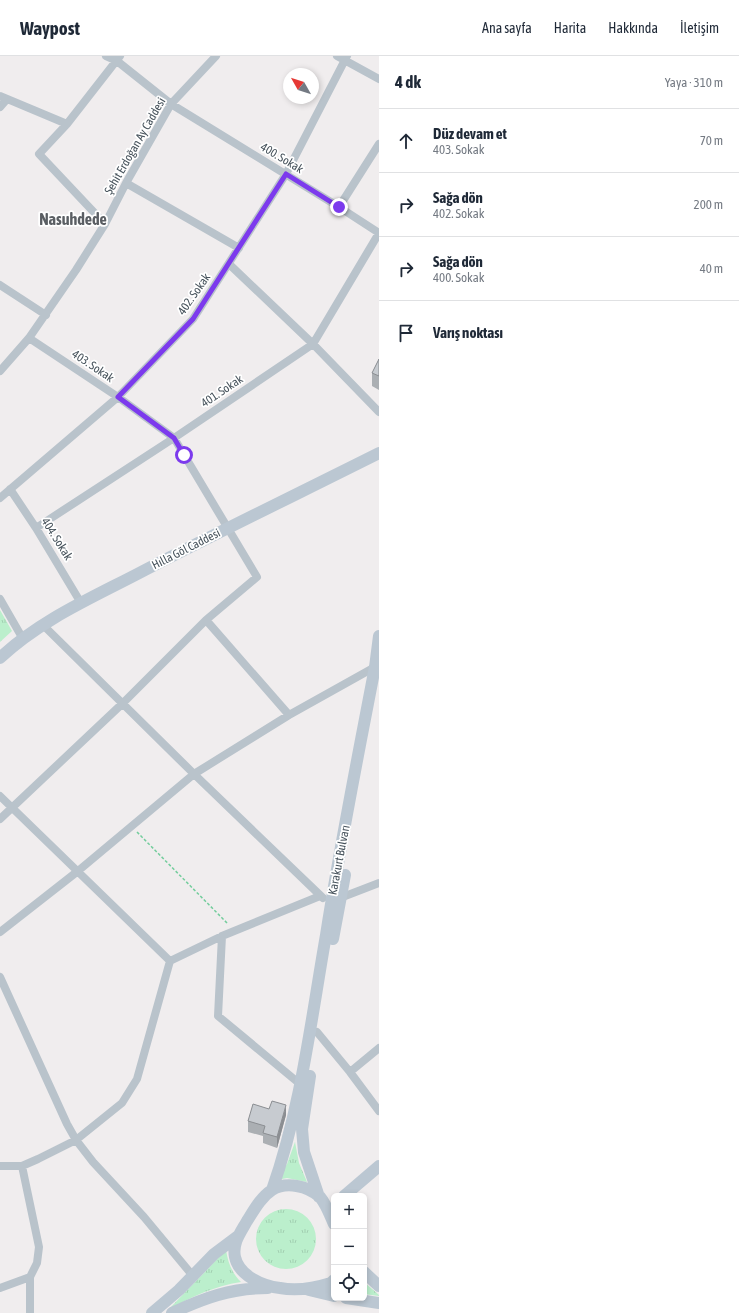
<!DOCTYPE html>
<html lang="tr">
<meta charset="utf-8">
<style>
body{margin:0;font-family:"Asap Condensed",sans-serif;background:#f6f6f7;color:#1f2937}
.controls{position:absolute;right:12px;bottom:12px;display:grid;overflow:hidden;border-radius:6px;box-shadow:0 2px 6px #0003}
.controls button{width:36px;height:36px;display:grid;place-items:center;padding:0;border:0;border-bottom:1px solid #e0e1e3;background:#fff;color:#1f2937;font:20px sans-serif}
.compass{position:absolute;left:283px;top:12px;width:36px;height:36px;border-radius:50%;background:#fff;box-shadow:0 2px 6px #0003;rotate:309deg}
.stop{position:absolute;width:12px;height:12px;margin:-9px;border:3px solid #7c3aed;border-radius:50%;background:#fff}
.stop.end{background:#7c3aed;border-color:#fff;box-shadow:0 1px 4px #0008}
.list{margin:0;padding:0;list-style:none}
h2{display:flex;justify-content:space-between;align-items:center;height:52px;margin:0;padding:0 16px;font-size:17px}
h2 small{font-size:13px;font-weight:400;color:#747a83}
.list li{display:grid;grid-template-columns:26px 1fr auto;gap:12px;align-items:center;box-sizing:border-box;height:64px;padding:0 16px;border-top:1px solid #e0e1e3}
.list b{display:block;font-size:15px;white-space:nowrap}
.list p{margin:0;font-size:13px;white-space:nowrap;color:#747a83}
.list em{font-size:13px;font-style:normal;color:#747a83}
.icon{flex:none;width:22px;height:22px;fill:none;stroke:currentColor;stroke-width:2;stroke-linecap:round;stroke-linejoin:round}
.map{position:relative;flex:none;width:379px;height:1257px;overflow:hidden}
header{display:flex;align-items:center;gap:24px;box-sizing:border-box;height:56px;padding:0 20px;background:#fff;border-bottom:1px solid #e0e1e3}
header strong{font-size:19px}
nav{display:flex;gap:22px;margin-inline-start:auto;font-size:14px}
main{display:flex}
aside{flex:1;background:#fff}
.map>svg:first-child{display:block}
</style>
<header>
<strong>Waypost</strong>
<nav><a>Ana sayfa</a><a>Harita</a><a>Hakkında</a><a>İletişim</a></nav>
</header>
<main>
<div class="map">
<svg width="379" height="1257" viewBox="0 0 379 1257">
<defs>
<pattern id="grass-tufts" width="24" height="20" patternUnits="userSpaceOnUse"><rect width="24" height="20" fill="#bbefcc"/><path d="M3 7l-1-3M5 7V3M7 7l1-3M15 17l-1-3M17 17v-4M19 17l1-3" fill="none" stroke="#a2cfb1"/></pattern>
</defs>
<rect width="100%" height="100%" fill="#f0edee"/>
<path fill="url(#grass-tufts)" d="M0,554L12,575L0,586Z
M295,1086L299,1107L307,1126L287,1122L277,1124L287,1108Z
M256 1183a30 30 0 1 1 60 0a30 30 0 1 1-60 0Z
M226,1194C228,1207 232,1217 241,1226C214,1230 192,1241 169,1253Z
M364,1226L379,1239V1240L364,1238Z"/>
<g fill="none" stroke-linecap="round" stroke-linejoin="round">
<path stroke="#73cd9c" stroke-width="1.5" stroke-dasharray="3 2" stroke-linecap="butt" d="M137,776L228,868"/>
<path stroke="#b9c3cb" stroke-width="8" d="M106,0L117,5L171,48L339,151L379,177
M337,0L379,23
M0,40L67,68
M0,51L7,43
M126,127L239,192
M339,151L379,88
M105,168L39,98L67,68L120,0
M229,208L313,288L379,356
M0,229L46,259
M0,315L29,282L76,214L105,168L126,127L171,48L216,0
M10,433L36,472L81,547
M0,442L118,341L193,263L286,118L347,0
M36,472L174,382L313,288L379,177
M0,543L23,583
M206,564L289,659
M43,569L194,718L323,842
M0,740L170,905
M0,763L123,647L206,564L257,521L174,382L118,341L29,282
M340,842L379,827
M0,876L78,815L194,718L289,659L375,611
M222,880L218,960L300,1028
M0,921L67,1068L76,1084L93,1106L144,1161L193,1220
M317,976L350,1016L379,1055
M350,1016L379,992
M0,1110H22L38,1103L76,1084L122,1047L137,1023L170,905L222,880L320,840
M0,1232L30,1221L37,1207L39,1191L22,1110
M30,1257V1221"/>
<path stroke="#bbc7d2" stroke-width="12" d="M0,602C41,563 96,540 145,514C223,474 301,436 379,397
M333,883L345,819
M310,1020L302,1073L304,1096L319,1141
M272,1134C301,1052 311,964 326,879C340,789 358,700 375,611L379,580
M344,1140L379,1110
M334,1168C330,1159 326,1148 320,1141C308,1130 286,1125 272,1134C261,1141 254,1154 247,1165C241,1176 232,1187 235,1201C239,1220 263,1230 280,1232C296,1235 315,1232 331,1227L334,1224
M364,1216L379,1230
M309,1234L334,1240
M346,1242L379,1247
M152,1257L179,1234L214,1198L238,1180
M172,1257C204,1242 231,1232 268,1232"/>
</g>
<path fill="#abafb3" d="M379,303V334L372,330V317Z
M286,1059L277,1092L263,1087V1080L248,1076V1065Z"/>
<path fill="#8b8e92" d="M286,1049V1059L277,1092V1081Z"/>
<path fill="#c7cbd0" stroke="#8b8e92" d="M379,303V320L372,317Z
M272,1045L286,1049L277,1081L263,1077L265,1070L248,1065L253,1048L269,1053Z"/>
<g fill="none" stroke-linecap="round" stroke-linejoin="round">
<path stroke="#7c3aed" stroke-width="5" d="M184,399L174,382L118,341L193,263L286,118L339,151"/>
</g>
<g text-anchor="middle" stroke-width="3.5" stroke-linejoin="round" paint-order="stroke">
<g font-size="12" fill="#46525b" stroke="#fff">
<text transform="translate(135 90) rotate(-60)" y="4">Şehit Erdoğan Ay Caddesi</text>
<text transform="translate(282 102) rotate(31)" y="4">400. Sokak</text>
<text transform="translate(194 238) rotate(-55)" y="4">402. Sokak</text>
<text transform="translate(93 310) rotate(34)" y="4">403. Sokak</text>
<text transform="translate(222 335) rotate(-34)" y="4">401. Sokak</text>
<text transform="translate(57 483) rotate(58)" y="4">404. Sokak</text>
<text transform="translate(186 493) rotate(-27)" y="4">Hılla Göl Caddesi</text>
<text transform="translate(339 804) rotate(-79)" y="4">Karakurt Bulvarı</text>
</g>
<g font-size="16" font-weight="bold" fill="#5a5e63" stroke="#fff">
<text x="73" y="169">Nasuhdede</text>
</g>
</g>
</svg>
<div class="controls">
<button>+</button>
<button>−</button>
<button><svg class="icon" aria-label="locate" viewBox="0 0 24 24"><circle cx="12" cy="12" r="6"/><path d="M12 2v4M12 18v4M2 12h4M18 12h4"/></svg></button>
</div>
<svg class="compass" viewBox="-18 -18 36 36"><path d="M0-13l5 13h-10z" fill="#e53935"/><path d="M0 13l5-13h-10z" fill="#747a83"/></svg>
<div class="stop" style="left:184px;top:399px"></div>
<div class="stop end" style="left:339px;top:151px"></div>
</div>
<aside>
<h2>4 dk<small>Yaya · 310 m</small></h2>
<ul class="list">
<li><svg class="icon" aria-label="ahead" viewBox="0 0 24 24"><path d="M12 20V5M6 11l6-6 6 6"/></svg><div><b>Düz devam et</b><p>403. Sokak</p></div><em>70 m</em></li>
<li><svg class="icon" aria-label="right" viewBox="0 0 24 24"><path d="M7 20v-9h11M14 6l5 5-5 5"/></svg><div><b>Sağa dön</b><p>402. Sokak</p></div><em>200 m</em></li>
<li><svg class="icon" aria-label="right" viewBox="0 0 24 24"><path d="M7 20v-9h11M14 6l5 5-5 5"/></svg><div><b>Sağa dön</b><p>400. Sokak</p></div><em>40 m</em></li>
<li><svg class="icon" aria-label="arrive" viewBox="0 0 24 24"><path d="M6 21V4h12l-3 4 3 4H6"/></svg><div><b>Varış noktası</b></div></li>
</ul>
</aside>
</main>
